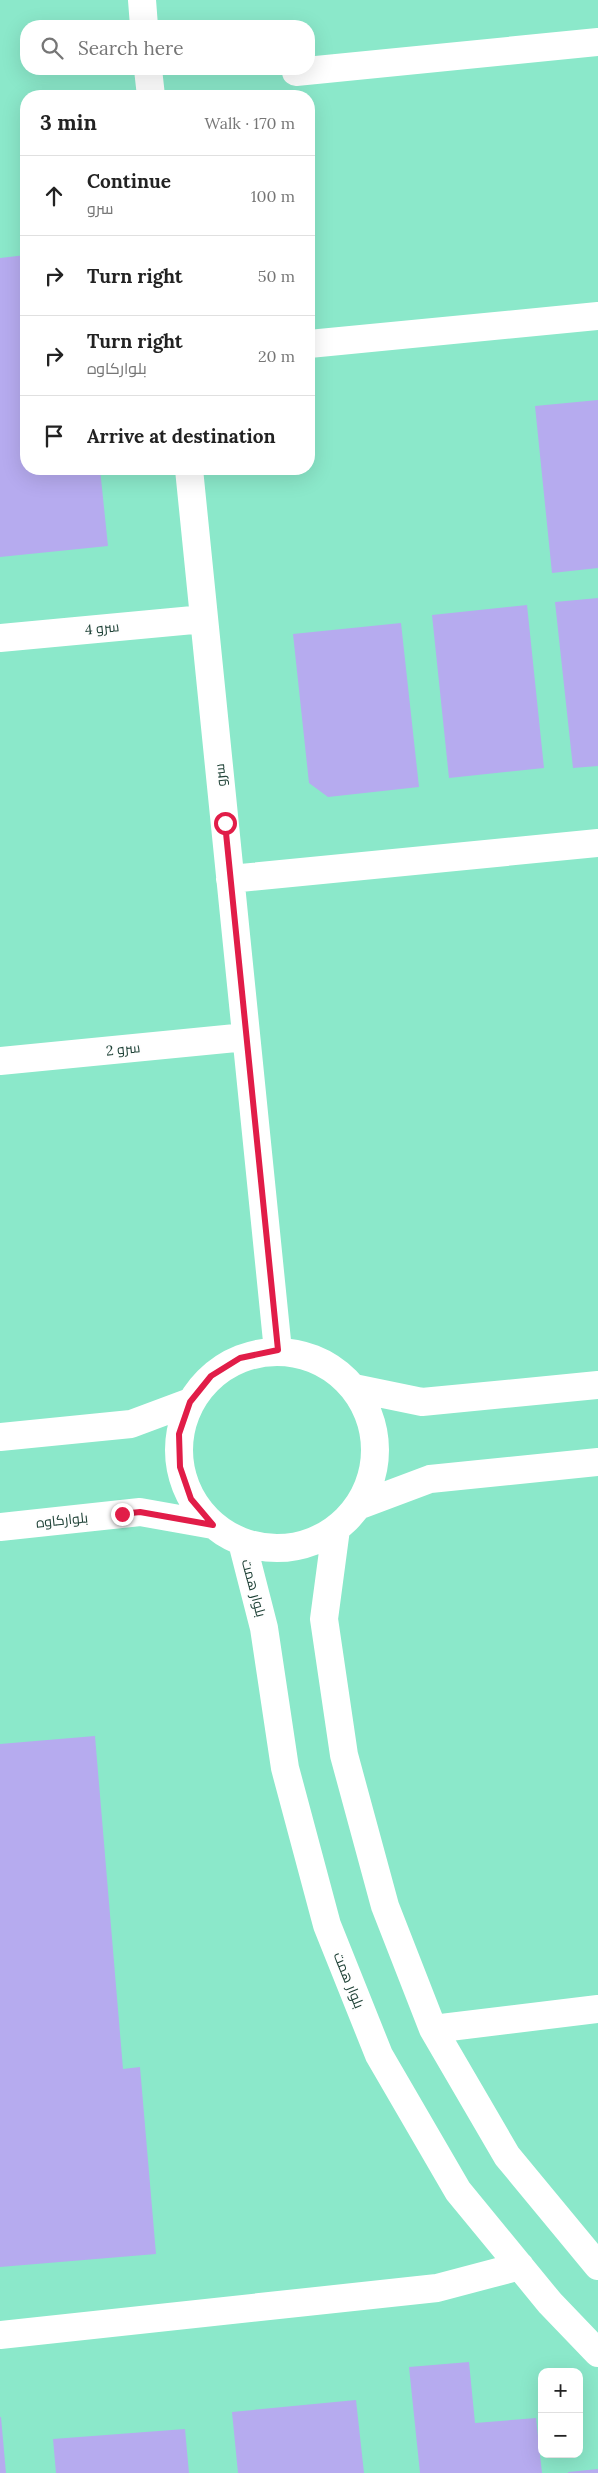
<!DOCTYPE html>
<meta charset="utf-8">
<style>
body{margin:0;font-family:Lora,Cairo,serif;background:#f6f6f6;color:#222}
.controls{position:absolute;right:15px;bottom:15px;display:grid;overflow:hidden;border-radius:10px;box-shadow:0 5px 20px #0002}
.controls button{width:45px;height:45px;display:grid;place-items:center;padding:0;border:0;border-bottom:1px solid #e0e0e0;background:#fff;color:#222;font:25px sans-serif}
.stop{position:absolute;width:15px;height:15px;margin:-11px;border:4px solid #e11d48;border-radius:50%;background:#fff}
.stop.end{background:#e11d48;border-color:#fff;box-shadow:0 1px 5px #0008}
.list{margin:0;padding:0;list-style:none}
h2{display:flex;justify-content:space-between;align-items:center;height:65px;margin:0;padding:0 20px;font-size:21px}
h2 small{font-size:16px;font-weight:400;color:#767676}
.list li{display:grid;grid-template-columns:32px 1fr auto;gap:15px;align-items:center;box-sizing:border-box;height:80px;padding:0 20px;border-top:1px solid #e0e0e0}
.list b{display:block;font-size:19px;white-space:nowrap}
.list p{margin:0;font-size:16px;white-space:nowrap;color:#767676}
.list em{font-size:16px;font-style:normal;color:#767676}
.icon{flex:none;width:28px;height:28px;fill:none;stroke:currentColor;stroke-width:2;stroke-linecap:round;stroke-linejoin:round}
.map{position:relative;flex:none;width:598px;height:2473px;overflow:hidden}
.search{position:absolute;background:#fff;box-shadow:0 5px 20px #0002;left:20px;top:20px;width:295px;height:55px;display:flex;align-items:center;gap:12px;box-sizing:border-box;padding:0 18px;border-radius:20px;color:#767676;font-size:19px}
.panel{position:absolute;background:#fff;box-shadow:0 5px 20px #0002;left:20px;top:90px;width:295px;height:385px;border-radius:20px}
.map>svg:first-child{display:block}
</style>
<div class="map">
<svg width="598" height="2473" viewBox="0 0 598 2473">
<rect width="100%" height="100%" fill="#9ff1d6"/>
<path fill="#8be8ca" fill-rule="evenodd" d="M0,0H598V2473H0ZM26,26H309V69H26ZM26,96H309V469H26ZM542,2372H579V2454H542Z"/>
<path fill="#b6abef" d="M26,255V469H100L108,546L0,557V258Z
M598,400V568L552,573L535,406Z
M598,598V766L573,768L555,602Z
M527,605L544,768L449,778L432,615Z
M401,623L419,787L328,797L309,783L293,634Z
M95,1736L123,2069L140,2067L156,2254L0,2267V1744Z
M469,2362L475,2423L536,2418L542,2473H420L409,2367Z
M356,2400L364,2473H238L232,2412Z
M0,2417H1L6,2473H0Z
M185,2429L189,2473H56L53,2439Z
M598,2469V2473H568V2472Z"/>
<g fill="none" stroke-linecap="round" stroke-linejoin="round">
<path stroke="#fff" stroke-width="28" d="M142,0L144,26
M148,69L151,96
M296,72L598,42
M309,344L598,316
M189,469L278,1351
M0,638L204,619
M230,879L598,843
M0,1061L246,1037
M179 1450a98 98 0 1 1 196 0a98 98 0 1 1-196 0Z
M354,1388L422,1402L598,1385
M0,1437L131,1424L190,1402
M358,1506L430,1479L598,1462
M0,1527L140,1512L213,1525
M336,1529L324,1619L344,1755L385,1906L433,2029L507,2156L598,2266
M242,1542L264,1628L285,1768L327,1925L379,2055L458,2191L550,2303L598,2353
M433,2029L598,2009
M0,2335L437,2288L520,2266"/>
</g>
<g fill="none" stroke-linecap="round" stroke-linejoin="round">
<path stroke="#e11d48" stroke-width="6" d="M122,1514L140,1512L213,1525L191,1499L180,1467L179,1434L190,1402L211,1376L240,1358L278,1350L225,823"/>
</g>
<g text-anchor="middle" stroke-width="4" stroke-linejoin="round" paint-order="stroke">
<g font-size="14" fill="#1e4136" stroke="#fefefe">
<text transform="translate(102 628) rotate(-6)" y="5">سرو 4</text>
<text transform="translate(220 775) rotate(-96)" y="5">سرو</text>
<text transform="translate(123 1049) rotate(-6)" y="5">سرو 2</text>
<text transform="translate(62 1520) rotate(-6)" y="5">بلوارکاوه</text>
<text transform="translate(254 1588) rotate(75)" y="5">بلوار همت</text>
<text transform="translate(349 1980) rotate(68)" y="5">بلوار همت</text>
</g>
</g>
</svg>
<div class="controls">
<button>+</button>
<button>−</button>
</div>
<div class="stop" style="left:225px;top:823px"></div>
<div class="stop end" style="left:122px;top:1514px"></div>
<div class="search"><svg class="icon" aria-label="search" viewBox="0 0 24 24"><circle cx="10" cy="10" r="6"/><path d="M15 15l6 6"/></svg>Search here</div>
<section class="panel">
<h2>3 min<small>Walk · 170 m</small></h2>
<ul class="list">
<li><svg class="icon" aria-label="ahead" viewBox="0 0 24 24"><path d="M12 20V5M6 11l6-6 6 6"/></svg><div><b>Continue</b><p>سرو</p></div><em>100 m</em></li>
<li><svg class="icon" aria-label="right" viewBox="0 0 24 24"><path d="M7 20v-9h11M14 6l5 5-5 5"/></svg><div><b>Turn right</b></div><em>50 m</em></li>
<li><svg class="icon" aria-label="right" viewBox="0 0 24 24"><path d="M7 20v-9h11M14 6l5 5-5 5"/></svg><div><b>Turn right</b><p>بلوارکاوه</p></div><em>20 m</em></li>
<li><svg class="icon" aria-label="arrive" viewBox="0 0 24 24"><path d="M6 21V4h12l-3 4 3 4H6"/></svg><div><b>Arrive at destination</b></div></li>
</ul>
</section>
</div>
